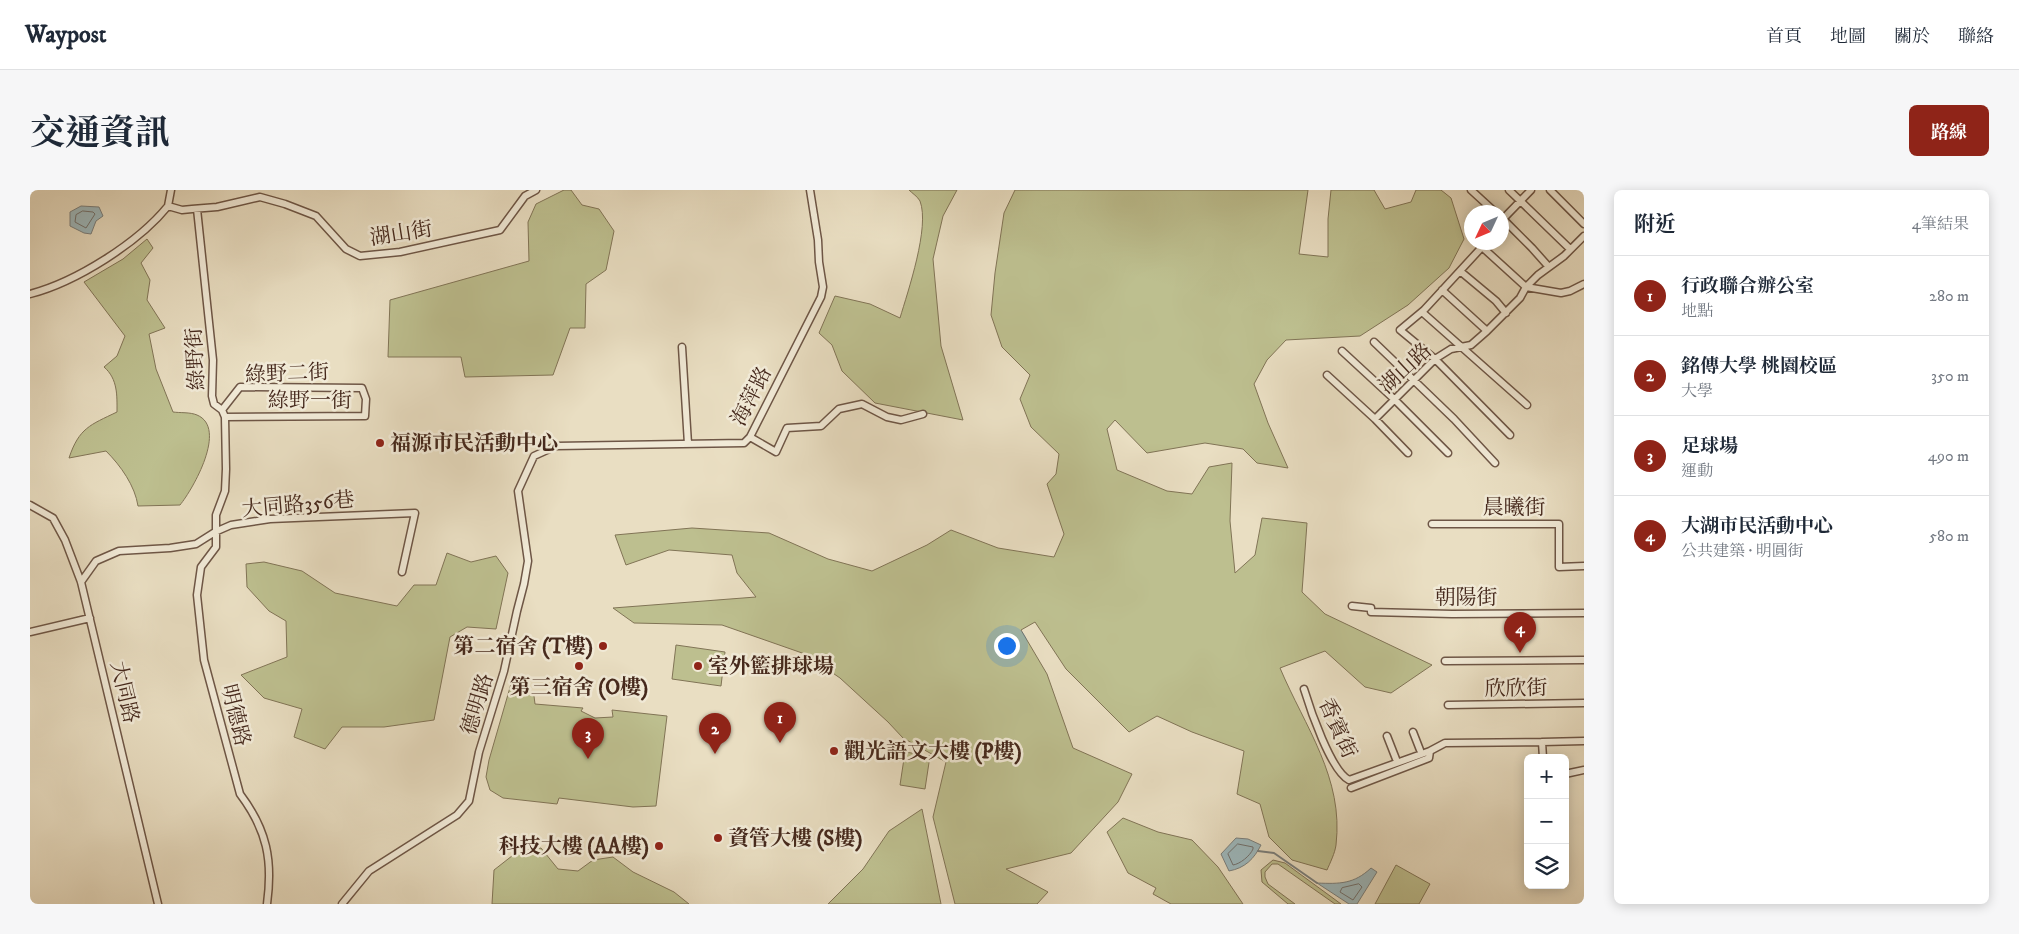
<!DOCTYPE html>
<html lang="zh-TW">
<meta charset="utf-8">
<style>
body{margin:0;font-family:"IM FELL DW Pica","Noto Serif TC",serif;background:#f6f6f7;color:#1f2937}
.controls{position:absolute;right:15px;bottom:15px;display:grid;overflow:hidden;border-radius:8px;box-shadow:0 2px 12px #0003}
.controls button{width:45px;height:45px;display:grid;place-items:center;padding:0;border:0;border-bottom:1px solid #e0e1e3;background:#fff;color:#1f2937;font:25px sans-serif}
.compass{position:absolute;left:1434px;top:15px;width:45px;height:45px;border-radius:50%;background:#fff;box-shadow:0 2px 12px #0003;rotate:226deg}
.you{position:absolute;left:976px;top:455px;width:18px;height:18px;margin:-12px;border:4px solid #fff;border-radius:50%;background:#1a73e8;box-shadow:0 0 0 8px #1a73e833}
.badge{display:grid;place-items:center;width:32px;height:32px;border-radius:50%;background:#8f2418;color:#fff;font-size:16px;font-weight:700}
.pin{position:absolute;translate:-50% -41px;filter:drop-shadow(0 1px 2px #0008)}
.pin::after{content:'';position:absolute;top:26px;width:18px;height:15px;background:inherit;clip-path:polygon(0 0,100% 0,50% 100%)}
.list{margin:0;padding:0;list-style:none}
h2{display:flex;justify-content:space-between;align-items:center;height:65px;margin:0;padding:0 20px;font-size:21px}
h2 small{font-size:16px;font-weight:400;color:#747a83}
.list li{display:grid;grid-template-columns:32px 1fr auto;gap:15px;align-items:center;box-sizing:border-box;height:80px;padding:0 20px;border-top:1px solid #e0e1e3}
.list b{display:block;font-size:19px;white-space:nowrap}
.list p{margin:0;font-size:16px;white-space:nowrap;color:#747a83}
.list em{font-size:16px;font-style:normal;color:#747a83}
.icon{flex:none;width:28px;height:28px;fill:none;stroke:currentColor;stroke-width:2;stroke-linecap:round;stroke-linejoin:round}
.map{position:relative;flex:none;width:1554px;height:714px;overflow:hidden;border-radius:8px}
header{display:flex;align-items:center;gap:30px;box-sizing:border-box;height:70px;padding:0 25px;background:#fff;border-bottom:1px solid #e0e1e3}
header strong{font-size:24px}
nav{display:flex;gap:28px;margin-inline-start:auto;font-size:18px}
.intro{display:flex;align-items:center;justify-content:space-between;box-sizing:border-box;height:120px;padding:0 30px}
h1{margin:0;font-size:35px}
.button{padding:12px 22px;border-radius:8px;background:#8f2418;color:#fff;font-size:18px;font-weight:700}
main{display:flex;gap:30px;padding:0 30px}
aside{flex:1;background:#fff;border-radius:8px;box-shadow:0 2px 12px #0003}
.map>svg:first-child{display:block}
</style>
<header>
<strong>Waypost</strong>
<nav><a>首頁</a><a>地圖</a><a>關於</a><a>聯絡</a></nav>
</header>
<div class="intro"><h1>交通資訊</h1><a class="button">路線</a></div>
<main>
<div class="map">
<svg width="1554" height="714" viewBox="0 0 1554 714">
<rect width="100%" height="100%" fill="#e9dec2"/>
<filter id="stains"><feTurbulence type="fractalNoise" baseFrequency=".004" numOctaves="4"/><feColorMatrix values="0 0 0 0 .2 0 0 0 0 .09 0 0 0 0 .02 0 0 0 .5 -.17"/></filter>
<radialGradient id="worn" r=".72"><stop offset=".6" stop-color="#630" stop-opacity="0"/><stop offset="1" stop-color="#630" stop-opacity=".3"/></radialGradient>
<path fill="#bdbf8f" stroke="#817456" d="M534,0H541L552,15L569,19L584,41L576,80L556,94L555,138H540L523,185L435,187L431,167H358L360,110L499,71L498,32L506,14Z
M879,0H927L913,26L903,69L911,156L933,230L845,213L812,181L802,155L789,143L805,106L840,114L870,128C878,101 900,37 890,11C888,7 882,3 879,0Z
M985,0H1278L1269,64L1298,67V29L1301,0H1344L1355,19L1381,12L1386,0H1411L1421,8L1434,49L1419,78L1378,115L1330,146L1256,150L1237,170L1224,194L1238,233L1258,278L1227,273L1213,259L1175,253L1117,263L1085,230L1077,239L1087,280L1137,301L1162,304L1179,277L1202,273L1200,331L1205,383L1225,365L1232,328L1277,333L1272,402L1295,424L1402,475L1361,503L1335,497L1295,461L1250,478C1275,537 1314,588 1306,655C1305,663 1300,673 1297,680L1262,670L1239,647L1230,614L1207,604L1214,561L1162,542L1127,526L1099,542L1036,479L1005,432L991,440L1017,484L1043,558L1102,584L1088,612L1041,663L976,679L1018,702L1007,714H925L903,627L916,572L873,548L858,532L810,488L775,464L692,435L604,433L583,418L726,407L707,383L702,365L639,360L596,375L585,345L662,338L739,343L798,369L842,381L897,355L921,340L968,358L1024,367L1034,344L1017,294L1026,284L1029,264L1001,237L990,209L1000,185L972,157L961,125L965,83L974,23Z
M117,49L123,58L111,73L120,90L117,110L135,138L119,144L126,179L143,222C150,223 160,222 167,225C198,238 163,299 150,315L108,316C105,296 91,276 76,261L39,268C49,238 60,235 87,222C87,206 88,189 74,177L87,166L95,146L54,92L93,69Z
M417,363L441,372L466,366L478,383L466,439L437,437L420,447L404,530L354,537H312L295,559L264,547L272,519L234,508L211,485L257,467L256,431L239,421L217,397L216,374L234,372L272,381L305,403L367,416L384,395H406Z
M646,455L695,462L691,496L642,489Z
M481,494L497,501L504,506L505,514L553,518L551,521L565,528L583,527L582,520L637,526L626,616L603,617L529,608L527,614L473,608L460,600L456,587L459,570Z
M875,562L900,566L895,599L870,595Z
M892,619L911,714H798L833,679L859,641Z
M1093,628L1128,642L1162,650L1188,677L1213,714H1141L1123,704L1126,698L1098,683L1077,642Z
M511,658L528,679L548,681L563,670L583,667L603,682L644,702L659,714H462L464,680L487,662Z
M1243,670L1255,673L1311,714H1305L1248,674H1242L1235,682V687L1238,694L1265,714H1258L1232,692L1231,680Z
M1366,675L1400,694L1389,714H1345Z"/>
<path fill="#9db9be" stroke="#7a7f7d" d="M51,16L69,17L73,26L66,31L61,44L54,43L40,36V22Z
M1206,648L1218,649L1231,655C1224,669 1215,678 1199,681L1191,664Z
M1341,678L1347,682L1327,714H1319L1287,693C1310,694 1324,694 1341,678Z"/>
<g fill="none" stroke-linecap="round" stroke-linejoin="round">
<path stroke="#71706d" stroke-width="1" d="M53,21L63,22L65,24L56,38L45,32L46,25Z
M1208,654L1223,657V659C1220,666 1210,674 1203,675L1198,664Z
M1329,694L1332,697L1323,710L1310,702L1312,698Z"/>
<path stroke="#7a7f7d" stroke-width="2" d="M1228,661L1244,663L1287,693"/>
<defs>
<path id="minor" d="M1441,0L1465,22
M1479,0L1540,59
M1520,0L1554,34
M138,16L141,0
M167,19L183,170L182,206L184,214L192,220L195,227L196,279L195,301L186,325V357L171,377L167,405L174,470L210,604C237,640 243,670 237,714
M1472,28L1502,58L1518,76
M1472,30L1501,0
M1453,52L1452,57L1394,120L1370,140L1405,169L1480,245
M1452,57L1496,97L1531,103L1540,101L1554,94
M1430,81L1466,111L1476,123
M1412,100L1457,141
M0,104C46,92 108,53 138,16L152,20L162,19L187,17L230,7L255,14L286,26L316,59L330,66L370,62L470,40L495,6L506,0
M1392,122L1497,215
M1344,152L1424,229L1465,273
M652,157L658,254
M1312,161L1364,209L1418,263
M1297,185L1345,229L1378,263
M192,220L210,197L332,198L336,209L335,226L195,227
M1345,229L1405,169L1421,159L1441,155L1457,141L1490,108L1496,97L1508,85L1534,66L1554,46
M720,247L746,262L757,238L791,236L809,219L832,214L857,227L871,230L893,224
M0,315L23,328L35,350L51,392L128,714
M1402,334H1529V377L1554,376
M51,392L66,371L89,361L140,358L166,354L185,342L201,335L240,329L385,323L372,382
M1322,416L1341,418V422L1422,424L1554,423
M0,442L60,428
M1415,471L1554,470
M1274,499C1280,519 1301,581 1319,590L1400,561
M1418,515L1554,513
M1383,542L1390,560
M1357,546L1366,569
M1513,568L1512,552L1554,551
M1535,584L1554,580
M1321,598L1399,568L1400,561L1415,553L1512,552
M312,714L339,681L427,625L439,611L449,562L474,481L487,421L494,394L498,371L488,301L504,266L526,256L714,253L720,247L791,107L793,97L789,72L788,50L780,0"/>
</defs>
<use href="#minor" stroke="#6e5646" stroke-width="9"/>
<use href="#minor" stroke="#f1ead7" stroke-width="6"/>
</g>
<g fill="#8f2418" stroke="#f1ead7" stroke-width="2">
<circle cx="350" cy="253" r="5"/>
<circle cx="573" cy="456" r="5"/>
<circle cx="549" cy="476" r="5"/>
<circle cx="668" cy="476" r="5"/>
<circle cx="804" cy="561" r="5"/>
<circle cx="688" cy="648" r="5"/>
<circle cx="629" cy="656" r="5"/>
</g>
<g text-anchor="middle" stroke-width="5" stroke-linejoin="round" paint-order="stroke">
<g font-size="21" fill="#45281c" stroke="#f1ead7">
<text transform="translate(371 43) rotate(-9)" y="7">湖山街</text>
<text transform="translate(165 169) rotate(-93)" y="7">綠野街</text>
<text transform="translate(1375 178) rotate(-43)" y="7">湖山路</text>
<text transform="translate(257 183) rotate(-2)" y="7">綠野二街</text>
<text transform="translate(721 206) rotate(-63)" y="7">海萍路</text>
<text x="280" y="217">綠野一街</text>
<text transform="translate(268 314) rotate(-5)" y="7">大同路356巷</text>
<text x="1484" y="324">晨曦街</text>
<text x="1436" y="414">朝陽街</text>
<text transform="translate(1486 498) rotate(-1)" y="7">欣欣街</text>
<text transform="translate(95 502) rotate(77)" y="7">大同路</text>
<text transform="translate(447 514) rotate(-73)" y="7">德明路</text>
<text transform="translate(206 525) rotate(76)" y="7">明德路</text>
<text transform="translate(1308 538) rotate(66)" y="7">香賓街</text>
</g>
<g font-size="21" font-weight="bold" fill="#45281c" stroke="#f1ead7" text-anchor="start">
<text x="360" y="260">福源市民活動中心</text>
<text x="563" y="463" text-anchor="end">第二宿舍 (T樓)</text>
<text x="678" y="483">室外籃排球場</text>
<text x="549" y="504" text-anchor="middle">第三宿舍 (O樓)</text>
<text x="814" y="568">觀光語文大樓 (P樓)</text>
<text x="698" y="655">資管大樓 (S樓)</text>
<text x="619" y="663" text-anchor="end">科技大樓 (AA樓)</text>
</g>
</g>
<rect width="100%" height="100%" filter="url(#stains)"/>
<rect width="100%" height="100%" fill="url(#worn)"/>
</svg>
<div class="controls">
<button>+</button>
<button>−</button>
<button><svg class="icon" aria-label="layers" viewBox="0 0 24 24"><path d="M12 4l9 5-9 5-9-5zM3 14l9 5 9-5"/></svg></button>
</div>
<svg class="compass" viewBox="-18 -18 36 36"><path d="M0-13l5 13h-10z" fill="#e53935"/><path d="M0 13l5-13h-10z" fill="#747a83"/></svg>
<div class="you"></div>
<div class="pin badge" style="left:750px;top:553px">1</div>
<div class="pin badge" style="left:685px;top:564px">2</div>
<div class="pin badge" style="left:558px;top:569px">3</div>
<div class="pin badge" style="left:1490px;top:463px">4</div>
</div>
<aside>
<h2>附近<small>4筆結果</small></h2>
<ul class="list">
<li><span class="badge">1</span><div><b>行政聯合辦公室</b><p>地點</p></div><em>280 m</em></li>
<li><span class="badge">2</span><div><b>銘傳大學 桃園校區</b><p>大學</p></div><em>350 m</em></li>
<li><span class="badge">3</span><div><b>足球場</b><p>運動</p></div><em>490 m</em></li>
<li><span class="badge">4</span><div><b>大湖市民活動中心</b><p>公共建築 · 明圓街</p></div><em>580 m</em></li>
</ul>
</aside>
</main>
